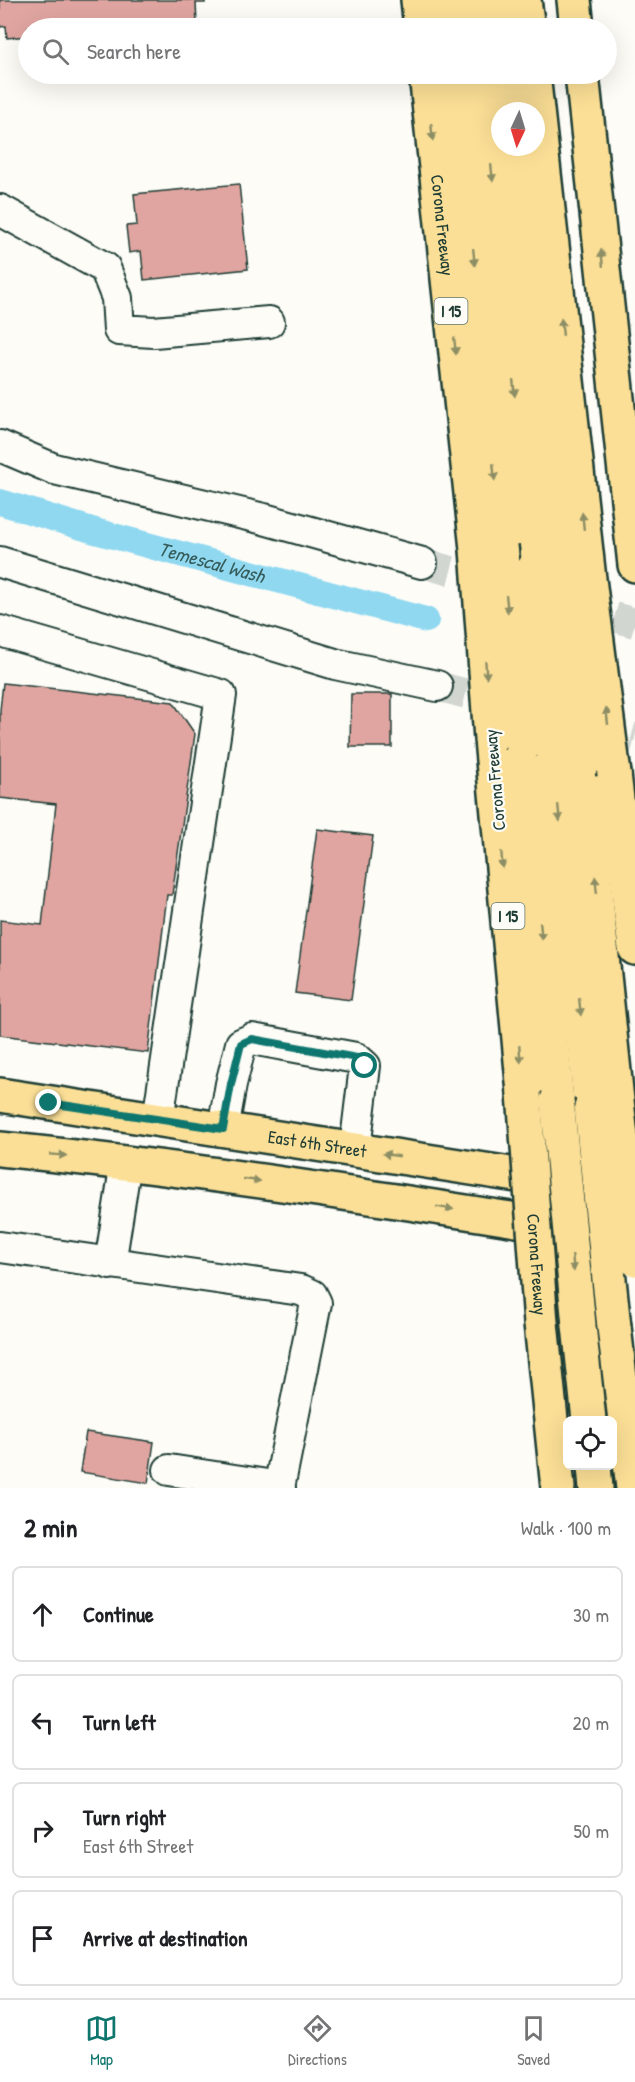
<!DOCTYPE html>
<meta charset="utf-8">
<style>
body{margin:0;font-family:"Patrick Hand",sans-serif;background:#f6f6f6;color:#202124}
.controls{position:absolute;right:18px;bottom:18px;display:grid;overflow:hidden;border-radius:9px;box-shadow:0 6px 24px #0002}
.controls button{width:54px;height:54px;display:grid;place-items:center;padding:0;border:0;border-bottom:2px solid #e0e0e0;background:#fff;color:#202124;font:30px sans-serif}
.compass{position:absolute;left:491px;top:102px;width:54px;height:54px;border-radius:50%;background:#fff;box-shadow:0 6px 24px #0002;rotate:184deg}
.stop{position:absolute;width:18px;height:18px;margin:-14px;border:4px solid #0f766e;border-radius:50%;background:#fff}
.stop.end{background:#0f766e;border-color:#fff;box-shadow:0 2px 6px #0008}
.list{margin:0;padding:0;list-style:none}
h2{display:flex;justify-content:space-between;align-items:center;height:78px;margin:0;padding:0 24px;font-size:26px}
h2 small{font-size:20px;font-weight:400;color:#757577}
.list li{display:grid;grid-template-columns:39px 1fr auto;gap:18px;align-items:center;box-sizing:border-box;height:96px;margin:0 12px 12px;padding:0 12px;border:2px solid #e0e0e0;border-radius:9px}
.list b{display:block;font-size:22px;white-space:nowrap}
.list p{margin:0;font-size:20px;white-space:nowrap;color:#757577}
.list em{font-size:20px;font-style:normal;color:#757577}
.icon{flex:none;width:33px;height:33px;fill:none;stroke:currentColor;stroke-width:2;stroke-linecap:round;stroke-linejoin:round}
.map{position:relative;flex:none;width:635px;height:1488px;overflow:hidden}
.search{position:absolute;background:#fff;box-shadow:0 6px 24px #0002;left:18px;right:18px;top:18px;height:66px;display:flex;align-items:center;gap:15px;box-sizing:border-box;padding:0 21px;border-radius:33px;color:#757577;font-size:22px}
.sheet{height:510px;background:#fff}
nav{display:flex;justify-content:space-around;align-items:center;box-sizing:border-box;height:84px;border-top:2px solid #e0e0e0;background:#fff;font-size:16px;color:#757577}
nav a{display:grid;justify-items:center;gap:3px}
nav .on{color:#0f766e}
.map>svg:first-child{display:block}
</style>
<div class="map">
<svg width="635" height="1488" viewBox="0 0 635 1488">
<rect width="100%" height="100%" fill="#fdfcf7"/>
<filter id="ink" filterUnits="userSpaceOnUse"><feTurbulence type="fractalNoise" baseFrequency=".0167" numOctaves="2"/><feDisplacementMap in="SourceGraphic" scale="12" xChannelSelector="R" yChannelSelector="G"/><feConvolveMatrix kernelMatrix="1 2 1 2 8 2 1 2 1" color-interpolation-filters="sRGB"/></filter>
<g filter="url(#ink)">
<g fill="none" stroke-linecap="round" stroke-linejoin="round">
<path stroke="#8fd8f0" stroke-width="26" id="s1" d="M0,502L95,531L426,620"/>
</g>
<path fill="#e0a5a1" stroke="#1f3d34" stroke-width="1.5" d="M0,0H205V3H196L197,23L129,28H28V36L7,38L6,26L0,27Z
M239,184L248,269L144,280L141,251L129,253L126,226L137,225L134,194Z
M3,683L173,702L195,734L172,895H167L148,1053L0,1035V920L42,925L56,804L0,798V710Z
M351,694H392V747H350Z
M317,829L373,836L351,1000L295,993Z
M86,1432L154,1442L148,1483L80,1472Z"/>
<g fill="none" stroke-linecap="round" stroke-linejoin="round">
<path stroke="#d1d6d0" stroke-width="30" stroke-dasharray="30 15" stroke-linecap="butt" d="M422,563L502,585
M571,605L635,623
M437,686L509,705
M588,725L635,738"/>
<defs>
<path id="minor" d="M0,210L105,268L117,298L119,330L154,332L269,322
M0,446L54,469L264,519L422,563
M0,562L335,664L437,686
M0,631L221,695L158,1120
M223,1129L231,1084L241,1044L252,1039L356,1058L365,1066L355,1149
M0,1247L301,1290L312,1295L316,1303L279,1488
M110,1264L126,1162
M169,1470L280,1487"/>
<g id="major">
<path id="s2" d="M0,1095L556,1181"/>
<path d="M0,1149C200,1169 399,1201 598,1233"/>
</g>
<g id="highway">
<path d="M418,0L421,28"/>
<path d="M449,0L452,28"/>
<path d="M474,0L477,28"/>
<path d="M499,0L502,28"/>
<path d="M524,0L528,28"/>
<path d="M574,0L577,28"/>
<path id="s3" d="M426,74L477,549"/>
<path d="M456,74L501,546"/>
<path d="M481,74L534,568"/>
<path d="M507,74L511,111"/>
<path d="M533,74L589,579"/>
<path d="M582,74L635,565"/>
<path d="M515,147L562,575"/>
<path d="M491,739L524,1093"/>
<path d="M522,748L557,1100"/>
<path d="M553,755L591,1108"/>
<path d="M582,764L618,1110"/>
<path d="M614,774L635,948"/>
<path d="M541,1323L558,1488"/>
<path d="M579,1325L589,1420"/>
<path d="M614,1327L633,1488"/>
<path d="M594,1466L596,1488"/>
</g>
</defs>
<use href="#minor" stroke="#1f3d34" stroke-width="34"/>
<use href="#major" stroke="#1f3d34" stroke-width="38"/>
<use href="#highway" stroke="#1f3d34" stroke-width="38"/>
<use href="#minor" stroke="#fdfcf7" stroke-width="30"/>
<use href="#major" stroke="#fbdf96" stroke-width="33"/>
<use href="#highway" stroke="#fbdf96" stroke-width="33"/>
<defs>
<g id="highway-bridge">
<path d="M501,546L522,748"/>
<path d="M477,549L491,739"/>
<path d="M534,568L553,755"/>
<path d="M562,575L582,764"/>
<path d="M589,579L614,774"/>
<path id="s4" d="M524,1093L541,1323"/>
<path d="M557,1100L579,1325"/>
<path d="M591,1108L614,1327"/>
<path d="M618,1110L635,1259"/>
</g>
</defs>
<use href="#highway-bridge" stroke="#1f3d34" stroke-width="38" stroke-linecap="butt"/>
<use href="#highway-bridge" stroke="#fbdf96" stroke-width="33"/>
</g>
<defs><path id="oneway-solid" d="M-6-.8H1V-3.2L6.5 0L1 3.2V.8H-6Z" transform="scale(1.5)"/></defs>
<g fill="#8d8e65">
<use href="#oneway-solid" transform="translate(432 132) rotate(84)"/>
<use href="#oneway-solid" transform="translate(492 173) rotate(84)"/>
<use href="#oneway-solid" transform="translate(474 257) rotate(84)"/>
<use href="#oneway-solid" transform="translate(602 258) rotate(-96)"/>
<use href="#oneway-solid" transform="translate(562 327) rotate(-96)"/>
<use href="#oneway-solid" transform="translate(455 346) rotate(84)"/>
<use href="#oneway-solid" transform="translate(514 388) rotate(84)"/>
<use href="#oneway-solid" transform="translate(494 472) rotate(85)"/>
<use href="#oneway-solid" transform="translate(583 521) rotate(-96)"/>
<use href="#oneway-solid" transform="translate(507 604) rotate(84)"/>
<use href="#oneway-solid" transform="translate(486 670) rotate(86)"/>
<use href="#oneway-solid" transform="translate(607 716) rotate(-97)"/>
<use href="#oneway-solid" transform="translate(559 813) rotate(84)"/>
<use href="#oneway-solid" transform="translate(502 860) rotate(85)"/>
<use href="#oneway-solid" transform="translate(596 885) rotate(-96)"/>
<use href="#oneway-solid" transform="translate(541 931) rotate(84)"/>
<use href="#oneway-solid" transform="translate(580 1007) rotate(84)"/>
<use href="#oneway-solid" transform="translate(520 1054) rotate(85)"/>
<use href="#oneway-solid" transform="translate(58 1155) rotate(5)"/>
<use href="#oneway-solid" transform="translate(391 1155) rotate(-171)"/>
<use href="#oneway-solid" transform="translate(252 1180) rotate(8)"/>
<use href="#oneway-solid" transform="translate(445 1208) rotate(9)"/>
<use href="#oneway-solid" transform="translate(573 1263) rotate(84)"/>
</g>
</g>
<g fill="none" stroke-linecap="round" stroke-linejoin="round" filter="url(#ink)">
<path stroke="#0f766e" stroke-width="8" d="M49,1103L223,1129L231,1084L241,1044L252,1039L357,1058L365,1066"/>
</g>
<g text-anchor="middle" stroke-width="4.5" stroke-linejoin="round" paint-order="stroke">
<g fill="#fdfcf7" stroke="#62766e" stroke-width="1.5">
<rect x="434.5" y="298" width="33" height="26" rx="4.5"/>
<rect x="491.5" y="903" width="33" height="26" rx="4.5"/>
</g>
<g font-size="16" font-weight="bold" fill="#1f3d34">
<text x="451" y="317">I 15</text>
<text x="508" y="922">I 15</text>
</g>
<g font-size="18" fill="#1f3d34" stroke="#fdfcf7">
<text dy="6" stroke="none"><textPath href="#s3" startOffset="152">Corona Freeway</textPath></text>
<text transform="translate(495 780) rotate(-95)" y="6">Corona Freeway</text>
<text dy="6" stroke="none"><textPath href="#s2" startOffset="321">East 6th Street</textPath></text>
<text dy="6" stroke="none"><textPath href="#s4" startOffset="172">Corona Freeway</textPath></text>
</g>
<g font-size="20" font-style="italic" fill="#355c5a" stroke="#fdfcf7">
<text dy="7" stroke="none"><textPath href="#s1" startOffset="220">Temescal Wash</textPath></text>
</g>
</g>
</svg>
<div class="controls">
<button><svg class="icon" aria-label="locate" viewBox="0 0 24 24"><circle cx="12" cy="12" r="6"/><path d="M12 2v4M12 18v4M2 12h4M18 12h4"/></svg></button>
</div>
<svg class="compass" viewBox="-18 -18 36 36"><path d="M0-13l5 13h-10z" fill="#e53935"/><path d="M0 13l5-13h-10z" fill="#757577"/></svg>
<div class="stop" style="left:365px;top:1066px"></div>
<div class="stop end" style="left:49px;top:1103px"></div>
<div class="search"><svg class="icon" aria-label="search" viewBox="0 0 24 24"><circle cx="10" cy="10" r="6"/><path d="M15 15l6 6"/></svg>Search here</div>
</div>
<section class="sheet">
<h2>2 min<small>Walk · 100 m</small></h2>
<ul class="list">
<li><svg class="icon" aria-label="ahead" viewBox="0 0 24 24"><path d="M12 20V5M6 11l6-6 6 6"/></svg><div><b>Continue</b></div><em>30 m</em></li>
<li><svg class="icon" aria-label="left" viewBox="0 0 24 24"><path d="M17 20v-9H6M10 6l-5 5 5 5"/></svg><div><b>Turn left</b></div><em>20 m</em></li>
<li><svg class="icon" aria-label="right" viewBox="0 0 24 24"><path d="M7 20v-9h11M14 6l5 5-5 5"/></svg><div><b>Turn right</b><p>East 6th Street</p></div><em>50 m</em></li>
<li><svg class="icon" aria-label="arrive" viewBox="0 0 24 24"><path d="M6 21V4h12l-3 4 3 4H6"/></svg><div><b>Arrive at destination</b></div></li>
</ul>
</section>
<nav>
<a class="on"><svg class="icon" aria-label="map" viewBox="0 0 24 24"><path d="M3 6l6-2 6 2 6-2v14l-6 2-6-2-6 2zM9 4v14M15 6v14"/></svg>Map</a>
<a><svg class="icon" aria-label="directions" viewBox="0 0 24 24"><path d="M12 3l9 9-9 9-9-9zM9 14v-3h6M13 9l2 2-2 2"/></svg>Directions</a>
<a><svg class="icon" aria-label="saved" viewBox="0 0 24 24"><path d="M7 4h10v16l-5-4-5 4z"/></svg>Saved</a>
</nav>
